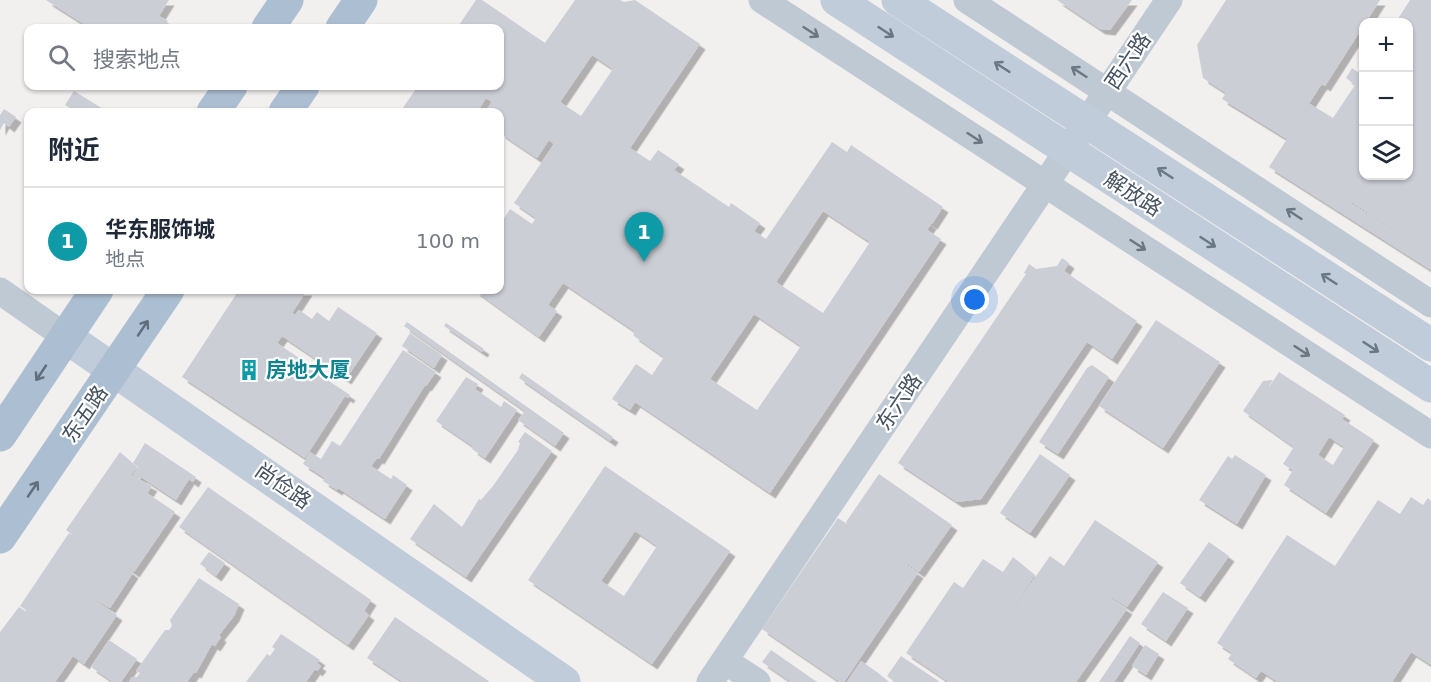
<!DOCTYPE html>
<html lang="zh">
<meta charset="utf-8">
<style>
body{margin:0;font-family:"DejaVu Sans","Noto Sans SC",sans-serif;background:#f6f6f7;color:#1f2937}
.controls{position:absolute;right:18px;top:18px;display:grid;overflow:hidden;border-radius:12px;box-shadow:0 2px 4px #0004}
.controls button{width:54px;height:54px;display:grid;place-items:center;padding:0;border:0;border-bottom:2px solid #e0e1e3;background:#fff;color:#1f2937;font:30px sans-serif}
.you{position:absolute;left:975px;top:300px;width:21px;height:21px;margin:-15px;border:4px solid #fff;border-radius:50%;background:#1a73e8;box-shadow:0 0 0 9px #1a73e833}
.badge{display:grid;place-items:center;width:39px;height:39px;border-radius:50%;background:#ea580c;color:#fff;font-size:20px;font-weight:700}
.pin{position:absolute;translate:-50% -50px;filter:drop-shadow(0 2px 3px #0008)}
.pin::after{content:'';position:absolute;top:32px;width:21px;height:18px;background:inherit;clip-path:polygon(0 0,100% 0,50% 100%)}
.list{margin:0;padding:0;list-style:none}
h2{display:flex;justify-content:space-between;align-items:center;height:78px;margin:0;padding:0 24px;font-size:26px}
h2 small{font-size:20px;font-weight:400;color:#747a83}
.list li{display:grid;grid-template-columns:39px 1fr auto;gap:18px;align-items:center;box-sizing:border-box;height:108px;padding:0 24px;border-top:2px solid #e0e1e3}
.list b{display:block;font-size:22px;white-space:nowrap}
.list p{margin:0;font-size:20px;white-space:nowrap;color:#747a83}
.list em{font-size:20px;font-style:normal;color:#747a83}
.icon{flex:none;width:33px;height:33px;fill:none;stroke:currentColor;stroke-width:2;stroke-linecap:round;stroke-linejoin:round}
.map{position:relative;flex:none;width:1431px;height:682px;overflow:hidden}
.search{position:absolute;background:#fff;box-shadow:0 2px 4px #0004;left:24px;top:24px;width:480px;height:66px;display:flex;align-items:center;gap:15px;box-sizing:border-box;padding:0 21px;border-radius:12px;color:#747a83;font-size:22px}
.panel{position:absolute;background:#fff;box-shadow:0 2px 4px #0004;left:24px;top:108px;width:480px;height:186px;border-radius:12px}
.map>svg:first-child{display:block}
</style>
<div class="map">
<svg width="1431" height="682" viewBox="0 0 1431 682">
<defs>
<filter id="shadow"><feDropShadow dx="5.5" dy="5.5" stdDeviation="0" flood-color="#0004"/></filter>
</defs>
<rect width="100%" height="100%" fill="#f2efef"/>
<path fill="#cbced5" fill-rule="evenodd" filter="url(#shadow)" d="M46,0H169L159,16L168,21L163,28H90Z
M476,0H482L545,43L575,0H620L624,2L635,0L700,44L630,148L650,161L658,150L679,164L674,170L729,207L731,203L760,223L754,231L766,239L832,142L847,152L851,145L943,207L932,224L924,219L931,224L927,230L941,239L770,493L635,402L630,410L612,399L636,364L652,375L664,357L634,336L633,330L563,283L548,305L557,311L539,337L474,290H500V225L510,209L532,224L536,218L514,203L554,144L549,140L537,158L500,133V112H485L492,102L486,98L477,112H400L418,86H500V28H457ZM592,55L613,69L581,116L560,102ZM823,211L870,242L823,313L776,282ZM754,314L801,346L757,410L710,379Z
M1057,0H1132L1110,30L1100,29Z
M1226,0H1380L1325,86L1322,84L1319,88L1288,137L1310,104L1333,118L1355,85L1346,78L1352,68L1364,76V176H1408V22H1396L1410,0H1431V270L1269,167L1287,139L1222,99L1226,93L1203,78L1197,45ZM1346,200L1353,203L1410,240V241Z
M74,91L108,112H77L65,105Z
M4,109L16,117L9,127L4,123L0,130V115Z
M1062,258L1069,263L1064,271L1137,321L1112,359L1087,342L981,499L957,502L898,463L1026,274L1024,273L1029,264L1036,269L1057,266Z
M239,290H307L292,313L295,315L299,310L312,319L317,312L329,321L338,307L377,333L346,379L282,336L277,343L302,360L300,362L350,395L348,398L345,396L305,458L182,377Z
M1156,320L1220,362L1163,448L1099,406Z
M407,322L564,433L555,446L518,420L525,411L404,326Z
M446,323L484,349L482,352L444,326Z
M410,333L442,355L434,368L402,346Z
M403,350L436,372L426,386L425,385L379,459L377,458L371,466L391,479L393,475L407,485L385,519L338,488L337,490L323,481L325,478L303,464L310,452L321,459L332,441L340,446Z
M1092,365L1109,377L1058,454L1039,442L1087,368Z
M1279,372L1345,415L1342,419L1374,440L1326,513L1284,485L1293,470L1283,464L1294,447L1243,411L1263,381L1273,380L1255,409ZM1329,437L1344,447L1333,465L1318,455Z
M522,373L613,437L610,441L519,378Z
M466,377L478,384L475,389L501,407L504,401L517,410L485,458L472,449L474,447L436,421Z
M525,432L552,451L466,577L410,539L434,504L462,527L479,499L481,500L493,486L518,450L520,443L518,442Z
M145,443L196,477L193,482L189,479L176,500L141,477L140,479L133,475L138,467L133,463Z
M120,452L137,467L131,475L152,486L147,493L175,512L134,572L112,557L133,573L110,608L87,595L117,615L84,664L73,656L55,682H0V632L19,607L61,634L20,606L69,533L79,539L66,530Z
M1040,454L1070,475L1030,533L1000,513Z
M1235,455L1266,475L1237,524L1199,500L1228,456L1232,459Z
M605,466L730,551L652,664L528,580ZM635,531L657,546L624,596L601,581Z
M879,474L952,525L919,572L868,537L918,573L844,682H840L762,629L838,518L847,524L846,522Z
M208,487L371,600L364,611L369,615L348,645L179,527Z
M1411,497L1423,505L1428,498L1431,501V665L1411,652L1392,682H1278L1261,671L1256,678L1228,659L1232,653L1217,643L1287,535L1335,566L1378,500L1400,514Z
M1095,520L1158,562L1127,607L1071,571L1127,609L1076,682H949L906,653L954,582L963,588L983,559L1003,572L1013,557L1035,575L997,632L1050,556L1064,566Z
M1209,542L1229,556L1200,597L1180,583Z
M209,552L225,563L216,576L200,564Z
M199,578L239,604L234,616L219,635L221,637L215,646L212,644L196,673L194,672L187,682H129L132,677H137L140,673L136,671L165,630H169L172,626L170,620Z
M1163,592L1188,608L1166,641L1141,624Z
M395,617L490,682H403L367,658Z
M281,634L320,660L317,663L321,666L317,671L315,669L306,682H246L267,654L270,656L275,649L272,647Z
M1130,636L1140,643L1114,682H1099Z
M109,640L137,659L121,682H113L91,667Z
M1145,645L1159,654L1146,675L1132,666Z
M771,650L817,682H791L762,662Z
M901,656L940,682H895L887,676Z
M861,661L877,672L889,682H847Z"/>
<g fill="none" stroke-linecap="round" stroke-linejoin="round">
<path stroke="#bfc9d3" stroke-width="27" d="M762,0L1431,435
M967,0L1431,304
M0,291L66,337
M725,661L757,682
M710,682L1169,0"/>
<path stroke="#c0ccda" stroke-width="33" d="M837,0L1431,386
M898,0L1431,345
M66,337L564,682"/>
<path stroke="#acbed1" stroke-width="33" d="M268,28L287,0
M342,28L361,0
M213,112L231,86
M285,112L303,86
M0,435L97,290
M0,537L168,290"/>
</g>
<defs><path id="oneway-shaft" d="M-6 0H5M1.5-3L5.5 0L1.5 3" fill="none" stroke-width="1.6" stroke-linecap="round" stroke-linejoin="round" transform="scale(1.5)"/></defs>
<g stroke="#6a7682">
<use href="#oneway-shaft" transform="translate(811 32) rotate(33)"/>
<use href="#oneway-shaft" transform="translate(1079 72) rotate(-147)"/>
<use href="#oneway-shaft" transform="translate(975 138) rotate(33)"/>
<use href="#oneway-shaft" transform="translate(1294 214) rotate(-147)"/>
<use href="#oneway-shaft" transform="translate(1138 245) rotate(33)"/>
<use href="#oneway-shaft" transform="translate(1302 351) rotate(33)"/>
</g>
<g stroke="#6a7784">
<use href="#oneway-shaft" transform="translate(886 32) rotate(33)"/>
<use href="#oneway-shaft" transform="translate(1002 67) rotate(-147)"/>
<use href="#oneway-shaft" transform="translate(1165 173) rotate(-147)"/>
<use href="#oneway-shaft" transform="translate(1208 242) rotate(33)"/>
<use href="#oneway-shaft" transform="translate(1329 279) rotate(-147)"/>
<use href="#oneway-shaft" transform="translate(1371 347) rotate(33)"/>
</g>
<g stroke="#5f6d7c">
<use href="#oneway-shaft" transform="translate(143 328) rotate(-56)"/>
<use href="#oneway-shaft" transform="translate(41 373) rotate(124)"/>
<use href="#oneway-shaft" transform="translate(33 489) rotate(-56)"/>
</g>
<defs>
<symbol id="building-bare" viewBox="-9 -9 18 18"><path d="M-4-6H4V6H1V3H-1V6H-4ZM-2.5-4.3h1.7v1.8h-1.7ZM.8-4.3h1.7v1.8H.8ZM-2.5-1h1.7V.8h-1.7ZM.8-1h1.7V.8H.8Z" fill="#0f9aa8" stroke="#fff" stroke-width="2.5" paint-order="stroke"/></symbol>
</defs>
<g fill-rule="evenodd">
<use href="#building-bare" x="234" y="355" width="30" height="30"/>
</g>
<g text-anchor="middle" stroke-width="4.5" stroke-linejoin="round" paint-order="stroke">
<g font-size="21" fill="#45525f" stroke="#fff">
<text transform="translate(1128 61) rotate(-56)" y="7">西六路</text>
<text transform="translate(1133 194) rotate(33)" y="7">解放路</text>
<text transform="translate(899 402) rotate(-56)" y="7">东六路</text>
<text transform="translate(85 414) rotate(-56)" y="7">东五路</text>
<text transform="translate(283 486) rotate(35)" y="7">尚俭路</text>
</g>
<g font-size="21" font-weight="bold" fill="#0d838f" stroke="#fff" text-anchor="start">
<text x="266" y="377">房地大厦</text>
</g>
</g>
</svg>
<div class="controls">
<button>+</button>
<button>−</button>
<button><svg class="icon" aria-label="layers" viewBox="0 0 24 24"><path d="M12 4l9 5-9 5-9-5zM3 14l9 5 9-5"/></svg></button>
</div>
<div class="you"></div>
<div class="pin badge" style="left:644px;top:262px;background:#0f9aa8">1</div>
<div class="search"><svg class="icon" aria-label="search" viewBox="0 0 24 24"><circle cx="10" cy="10" r="6"/><path d="M15 15l6 6"/></svg>搜索地点</div>
<section class="panel">
<h2>附近<small></small></h2>
<ul class="list">
<li><span class="badge" style="background:#0f9aa8">1</span><div><b>华东服饰城</b><p>地点</p></div><em>100 m</em></li>
</ul>
</section>
</div>
